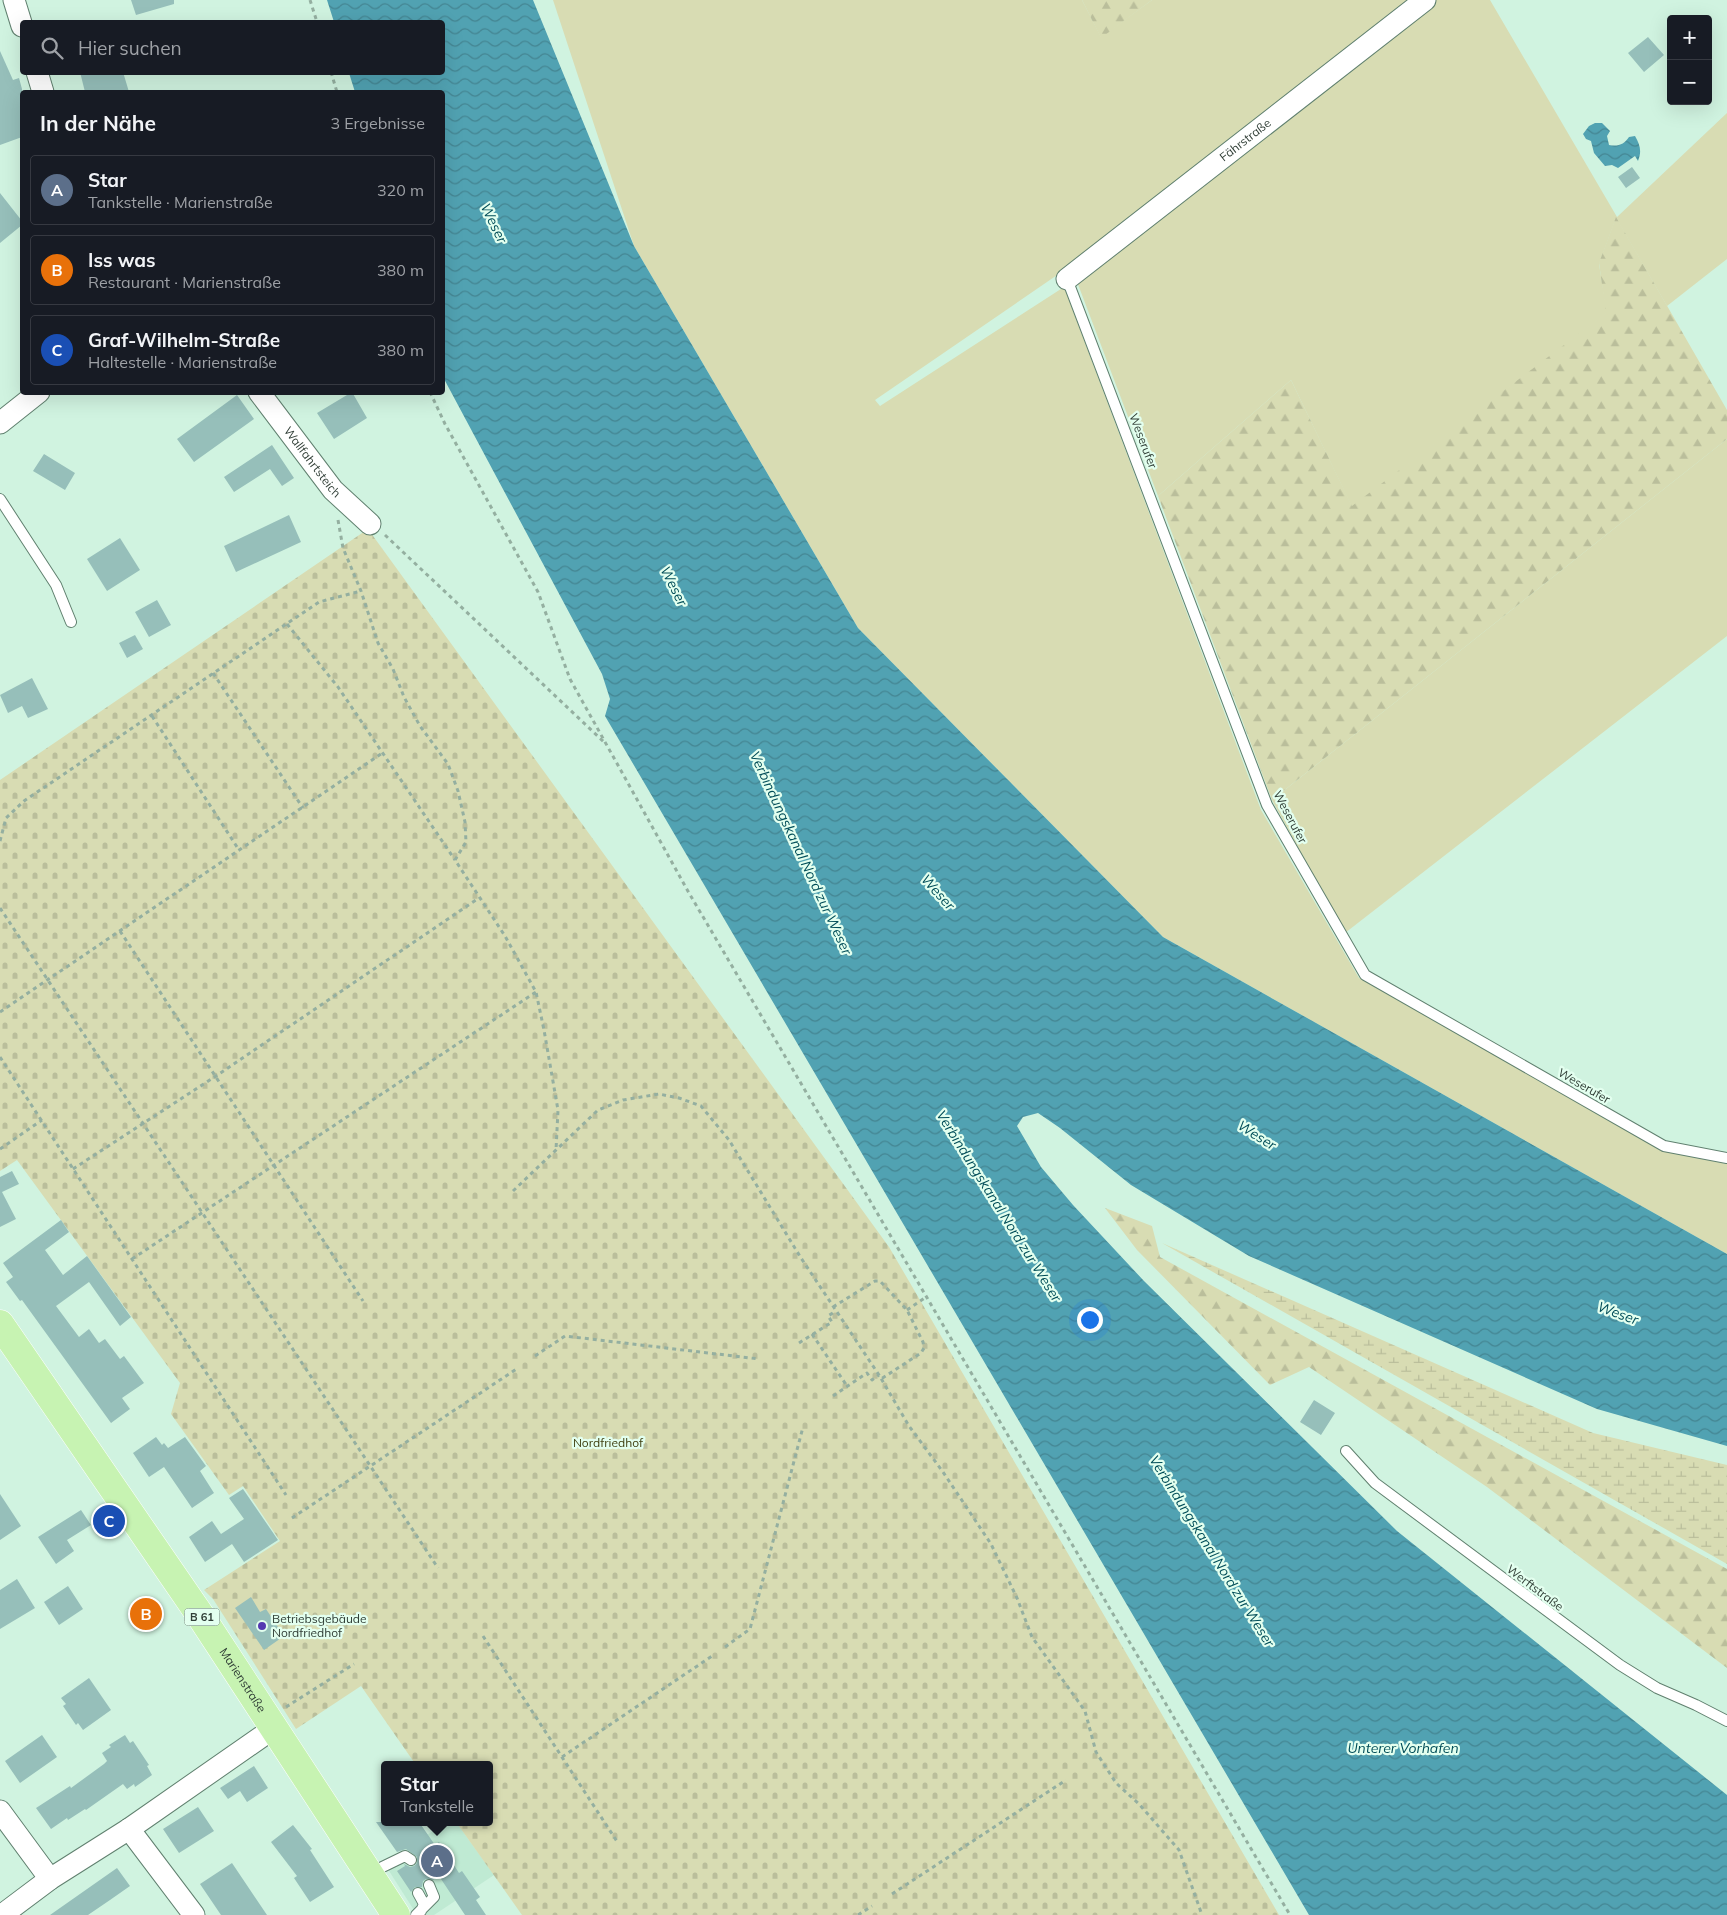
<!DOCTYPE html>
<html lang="de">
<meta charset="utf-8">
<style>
body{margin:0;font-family:Mulish,sans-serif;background:#242831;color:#f1f3f6}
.controls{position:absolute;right:15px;top:15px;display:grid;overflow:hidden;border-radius:5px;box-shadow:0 5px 20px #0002}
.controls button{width:45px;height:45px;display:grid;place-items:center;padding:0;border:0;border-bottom:1px solid #363941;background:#171b24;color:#f1f3f6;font:25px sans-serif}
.you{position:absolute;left:1089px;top:1319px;width:18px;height:18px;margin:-12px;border:4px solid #fff;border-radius:50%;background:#1a73e8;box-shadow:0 0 0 8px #1a73e833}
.badge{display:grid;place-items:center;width:32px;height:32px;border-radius:50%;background:#1a73e8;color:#fff;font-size:16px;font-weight:700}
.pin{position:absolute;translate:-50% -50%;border:2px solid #fff;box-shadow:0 1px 5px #0006}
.popup{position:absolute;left:381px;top:1761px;width:112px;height:65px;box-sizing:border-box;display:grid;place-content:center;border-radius:5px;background:#171b24;filter:drop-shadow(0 1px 4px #0005);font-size:16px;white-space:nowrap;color:#9ea1a6}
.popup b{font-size:19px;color:#f1f3f6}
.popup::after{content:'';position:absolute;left:50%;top:100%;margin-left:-10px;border:10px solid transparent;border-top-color:#171b24}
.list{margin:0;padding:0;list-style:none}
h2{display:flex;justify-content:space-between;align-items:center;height:65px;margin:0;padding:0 20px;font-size:21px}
h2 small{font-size:16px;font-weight:400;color:#9ea1a6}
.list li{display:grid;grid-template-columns:32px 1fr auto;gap:15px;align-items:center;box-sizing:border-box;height:70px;margin:0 10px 10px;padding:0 10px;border:1px solid #363941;border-radius:5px}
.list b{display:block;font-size:19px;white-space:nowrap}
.list p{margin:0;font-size:16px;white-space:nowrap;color:#9ea1a6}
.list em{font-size:16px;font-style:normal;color:#9ea1a6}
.icon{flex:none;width:28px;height:28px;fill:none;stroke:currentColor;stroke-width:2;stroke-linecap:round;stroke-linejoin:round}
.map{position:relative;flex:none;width:1727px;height:1915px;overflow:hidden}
.search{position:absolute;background:#171b24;box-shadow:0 5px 20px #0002;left:20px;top:20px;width:425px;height:55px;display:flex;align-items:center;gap:12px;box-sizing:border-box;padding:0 18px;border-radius:5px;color:#9ea1a6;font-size:19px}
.panel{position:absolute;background:#171b24;box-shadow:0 5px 20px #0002;left:20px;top:90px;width:425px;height:305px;border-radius:5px}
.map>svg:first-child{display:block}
</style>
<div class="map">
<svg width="1727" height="1915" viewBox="0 0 1727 1915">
<defs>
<pattern id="forest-firs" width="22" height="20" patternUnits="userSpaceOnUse" patternTransform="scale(1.25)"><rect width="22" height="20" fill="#d8dcb3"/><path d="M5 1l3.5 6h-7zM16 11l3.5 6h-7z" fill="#babe9b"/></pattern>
<pattern id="wetland-marsh" width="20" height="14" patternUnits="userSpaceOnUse" patternTransform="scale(1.25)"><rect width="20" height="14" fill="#d8dcb3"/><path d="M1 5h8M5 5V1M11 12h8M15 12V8" fill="none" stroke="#babe9b"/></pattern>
<pattern id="cemetery-stones" width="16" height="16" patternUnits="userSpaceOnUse" patternTransform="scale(1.25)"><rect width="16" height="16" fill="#d8dcb3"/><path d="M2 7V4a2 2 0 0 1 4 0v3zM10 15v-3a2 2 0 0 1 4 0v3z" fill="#babe9b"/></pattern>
<pattern id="water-waves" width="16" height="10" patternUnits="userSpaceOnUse" patternTransform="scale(1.25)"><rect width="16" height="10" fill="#51a2b2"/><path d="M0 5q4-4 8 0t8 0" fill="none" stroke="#448592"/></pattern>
</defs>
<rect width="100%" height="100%" fill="#d0f3e0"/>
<path fill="#bfead3" d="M447,1822H456L494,1875L434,1915H417L384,1863Z"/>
<path fill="#d8dcb3" d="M553,0H1082L1101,37L1152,0H1490L1617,217L1727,113V259L1667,306L1616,218L1599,264L1607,313L1352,507L1291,380L1158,496L1076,279L1063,271L875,400L880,406L1064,287L1261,810L1359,978L1664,1151L1727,1164V1254L1163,937L858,628L634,246Z
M1727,439V636L1345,933L1272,800Z"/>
<path fill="url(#forest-firs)" d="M1082,0H1152L1101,38Z
M1616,217L1727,410V439L1272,800L1158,496L1291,380L1352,506L1606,313L1599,263Z
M1105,1208L1152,1226L1160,1257L1727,1569V1668L1487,1487L1309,1367L1270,1385L1137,1250Z"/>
<path fill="url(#wetland-marsh)" d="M1162,1243L1593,1433L1727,1465V1564Z"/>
<path fill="url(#cemetery-stones)" d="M368,529L889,1247L1279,1915H522L456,1822H490V1765H416L361,1686L296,1729L213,1599L204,1590L280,1541L243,1486L229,1495L171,1414L180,1383L17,1160L0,1171V780Z"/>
<path fill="url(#water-waves)" d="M327,0H533L634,246L858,628L1163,937L1727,1254V1446L1597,1409L1249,1256L1131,1185L1060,1128L1038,1113L1023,1117L1017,1126L1041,1167L1073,1205L1144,1281L1397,1531L1727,1795V1915H1309L605,716L610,699L602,674L443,377L442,92H355L349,73L442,72V22H334Z
M1595,123H1602L1610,131L1607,136L1609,145C1619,147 1624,144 1629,137L1635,136C1640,145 1642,151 1638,161L1635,156L1618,168L1612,165L1605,166L1594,153L1591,141L1586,139L1583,134L1589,126Z"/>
<path fill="#96bfba" d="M131,0H174V4L136,15Z
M1648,37L1664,55L1644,72L1628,53Z
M0,51L13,80L19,78L22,89V137L0,145Z
M80,72H123L129,92H85Z
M1632,167L1640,178L1626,188L1618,177Z
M0,193L22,221V225L0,243Z
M352,392L367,418L334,439L317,413Z
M237,395L254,419L194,462L177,439Z
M272,445L294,478L282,486L270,469L234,492L224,477Z
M44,454L75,473L65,490L33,471Z
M289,515L301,542L236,572L224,546Z
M120,538L140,570L107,591L87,559Z
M157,600L171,625L149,637L135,612Z
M135,635L143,649L127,658L119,643Z
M32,678L48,709L28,718L22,706L8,713L0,695Z
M12,1171L19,1184L2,1192L16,1219L0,1227V1177Z
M61,1220L69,1232L45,1250L63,1275L87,1256L131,1317L120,1326L89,1282L56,1306L79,1337L89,1329L99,1343L105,1339L120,1359L124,1356L144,1383L122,1398L130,1409L111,1423L22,1300L20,1301L6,1282L13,1277L3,1263Z
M1314,1400L1335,1413L1321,1435L1300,1422Z
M156,1437L162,1445L164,1443L168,1448L185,1437L206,1466L200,1471L214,1493L192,1508L164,1467L149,1477L133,1453Z
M243,1489L278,1540L244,1562L232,1544L205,1562L189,1537L212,1521L221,1534L244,1519L229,1498Z
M0,1494L21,1526L0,1540Z
M81,1510L91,1525L67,1540L74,1551L56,1564L38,1537Z
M17,1579L35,1608L0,1629V1590Z
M68,1586L83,1609L59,1625L44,1602Z
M251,1597L260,1612L266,1609L284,1636L264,1650L235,1608Z
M89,1678L111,1710L83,1730L78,1723L76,1725L63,1706L66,1704L61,1698Z
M42,1735L57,1757L20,1783L5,1761Z
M125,1735L130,1743L133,1741L149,1765L147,1766L152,1775L135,1787L134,1784L127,1789L123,1784L86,1810L85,1809L68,1820L67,1818L51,1829L36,1808L70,1786L71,1788L104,1764L107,1761L102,1753L111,1747L109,1745Z
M254,1766L268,1788L247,1802L240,1791L228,1799L220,1788Z
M198,1807L214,1831L179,1853L163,1829Z
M376,1822H419L435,1845L439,1842L459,1873L462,1871L480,1897L476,1900L486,1915H465L439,1876L433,1880L426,1879L423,1881L422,1887H415L411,1892L397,1871L405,1866L404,1864L410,1867L414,1866L417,1863V1857L406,1849L397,1852Z
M293,1825L312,1849L310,1850L334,1887L310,1902L294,1878L297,1876L271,1842Z
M232,1863L267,1915H221L200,1884Z
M117,1868L130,1886L110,1900L88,1915H50Z"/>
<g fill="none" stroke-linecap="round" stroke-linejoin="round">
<defs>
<path id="service" d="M1067,279L1267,805L1365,975L1664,1146L1727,1158
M0,499L56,585L71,622
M1346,1451L1375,1483L1620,1665L1657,1688L1696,1705L1727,1721
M370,1873L405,1856L411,1860
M418,1893L424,1904L421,1911
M416,1915L434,1897L429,1885"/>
<g id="minor">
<path d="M14,0L22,26"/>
<path d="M37,72L43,92"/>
<path id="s1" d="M1067,279L1425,0"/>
<path id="s2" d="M259,392L333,490L370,524"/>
<path d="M0,423L39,392"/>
<path d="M0,1811L50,1879"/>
<path d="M129,1829L194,1915"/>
<path d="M2,1915L50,1879L129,1829L274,1728"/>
</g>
<g id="primary">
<path id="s3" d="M0,1324L200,1615L396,1915"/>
</g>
</defs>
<use href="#service" stroke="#60806f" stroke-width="12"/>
<use href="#minor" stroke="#60806f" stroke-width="23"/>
<use href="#primary" stroke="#fff" stroke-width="29"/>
<path stroke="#94afa0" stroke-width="3" stroke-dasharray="4 4" stroke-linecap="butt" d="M310,0L317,22
M331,72L337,92
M430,392L445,424L538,592L570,679L689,893L1290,1915
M338,520L343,548L361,591L378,643L393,669L404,697L420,726L448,764L458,791L465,822L466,842L455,860L505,936L536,992L544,1030L558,1110L556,1150
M385,535L604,742
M287,624L338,687L455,860
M213,673L303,808
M152,716L239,850
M0,841L6,818L24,801L319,602L361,591
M0,908L438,1568
M120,931L363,1301
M0,1012L381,754
M0,1057L286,1495
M0,1149L42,1120
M73,1169L216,1076L479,898
M513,1191L598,1110L623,1100L659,1094L679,1098L701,1106L729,1140L801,1258L879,1375L909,1426L943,1472L991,1544L1017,1598L1032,1637L1085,1711L1096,1752L1116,1783L1139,1804L1179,1850L1202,1915
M132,1259L536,992
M833,1307L875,1281H880L907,1310L923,1342L924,1348L921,1353L881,1379
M907,1310L926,1297
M812,1334L847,1386
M799,1343L832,1322L828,1316L836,1311
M535,1356L565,1336L759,1359
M833,1396L867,1373L872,1380L879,1375
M292,1518L518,1368
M483,1636L618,1843
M725,1647L750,1629L803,1427
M286,1707L354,1664
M562,1757L712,1656
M892,1894L1066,1780
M858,1915L872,1906"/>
<use href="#service" stroke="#fff" stroke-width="10"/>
<use href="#minor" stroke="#fff" stroke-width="21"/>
<use href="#primary" stroke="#c7f3b2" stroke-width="28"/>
</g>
<circle fill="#5439b1" stroke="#e3ffef" stroke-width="2" cx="262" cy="1626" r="5"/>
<g text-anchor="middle" stroke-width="4.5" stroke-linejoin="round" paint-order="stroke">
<rect fill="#e3ffef" stroke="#66786e" stroke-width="1" x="184.5" y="1608.5" width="35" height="17" rx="4"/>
<g font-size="11" font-weight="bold" fill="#303e36">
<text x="202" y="1621">B 61</text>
</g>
<g font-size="12" fill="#303e36" stroke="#e3ffef">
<text dy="4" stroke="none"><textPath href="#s1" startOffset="226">Fährstraße</textPath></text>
<text transform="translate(1143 441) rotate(69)" y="4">Weserufer</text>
<text dy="4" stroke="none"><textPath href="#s2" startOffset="88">Wallfahrtsteich</textPath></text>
<text transform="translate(1290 817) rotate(62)" y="4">Weserufer</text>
<text transform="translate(1584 1086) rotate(30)" y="4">Weserufer</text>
<text transform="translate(1535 1588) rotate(37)" y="4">Werftstraße</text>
<text dy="4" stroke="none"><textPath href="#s3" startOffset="431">Marienstraße</textPath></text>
</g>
<g font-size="12" fill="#404112" stroke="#e3ffef">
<text x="608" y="1447">Nordfriedhof</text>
</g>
<g font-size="12" fill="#303e36" stroke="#e3ffef" text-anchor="start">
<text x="272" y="1623">Betriebsgebäude<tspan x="272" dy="14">Nordfriedhof</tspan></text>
</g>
<g font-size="14" font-style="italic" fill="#004d58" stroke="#e3ffef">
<text transform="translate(494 223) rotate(64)" y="5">Weser</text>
<text transform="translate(674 586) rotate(63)" y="5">Weser</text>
<text transform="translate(801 853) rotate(65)" y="5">Verbindungskanal Nord zur Weser</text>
<text transform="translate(938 892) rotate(48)" y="5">Weser</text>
<text transform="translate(1257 1135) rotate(32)" y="5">Weser</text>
<text transform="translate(999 1206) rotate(58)" y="5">Verbindungskanal Nord zur Weser</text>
<text transform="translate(1618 1313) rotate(20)" y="5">Weser</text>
<text transform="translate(1212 1551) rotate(58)" y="5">Verbindungskanal Nord zur Weser</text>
<text x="1403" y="1753">Unterer Vorhafen</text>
</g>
</g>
</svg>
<div class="controls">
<button>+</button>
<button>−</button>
</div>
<div class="you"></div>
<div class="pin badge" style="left:437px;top:1861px;background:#5c6f8a">A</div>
<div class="popup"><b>Star</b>Tankstelle</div>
<div class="pin badge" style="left:146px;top:1614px;background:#e8710a">B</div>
<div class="pin badge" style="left:109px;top:1521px;background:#1a4fb4">C</div>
<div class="search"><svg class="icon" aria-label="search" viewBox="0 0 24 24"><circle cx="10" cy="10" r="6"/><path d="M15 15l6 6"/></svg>Hier suchen</div>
<section class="panel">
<h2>In der Nähe<small>3 Ergebnisse</small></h2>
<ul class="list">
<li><span class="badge" style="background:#5c6f8a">A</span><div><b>Star</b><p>Tankstelle · Marienstraße</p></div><em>320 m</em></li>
<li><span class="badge" style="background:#e8710a">B</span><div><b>Iss was</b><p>Restaurant · Marienstraße</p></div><em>380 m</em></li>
<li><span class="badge" style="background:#1a4fb4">C</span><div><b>Graf-Wilhelm-Straße</b><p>Haltestelle · Marienstraße</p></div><em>380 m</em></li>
</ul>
</section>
</div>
